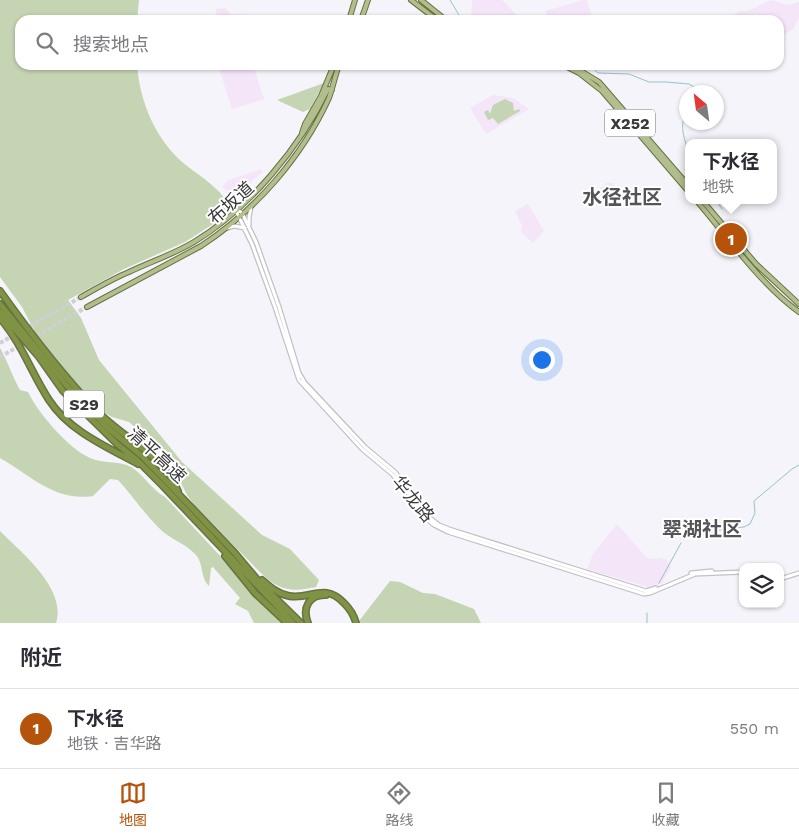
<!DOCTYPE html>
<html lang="zh">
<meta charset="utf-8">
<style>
body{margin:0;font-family:"Work Sans","Noto Sans SC",sans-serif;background:#f7f7f7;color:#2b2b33}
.controls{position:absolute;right:15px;bottom:15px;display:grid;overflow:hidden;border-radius:10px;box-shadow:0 1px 4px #0004}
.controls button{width:45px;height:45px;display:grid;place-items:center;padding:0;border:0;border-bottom:1px solid #e1e1e2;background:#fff;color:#2b2b33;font:25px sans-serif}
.compass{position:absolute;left:679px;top:85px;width:45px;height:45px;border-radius:50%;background:#fff;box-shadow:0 1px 4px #0004;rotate:331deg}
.you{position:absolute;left:541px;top:359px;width:18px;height:18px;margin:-12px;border:4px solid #fff;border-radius:50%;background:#1a73e8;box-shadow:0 0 0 8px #1a73e833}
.badge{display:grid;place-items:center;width:32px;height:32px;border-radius:50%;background:#b45309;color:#fff;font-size:16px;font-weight:700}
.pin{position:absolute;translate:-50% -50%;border:2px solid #fff;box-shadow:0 1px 5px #0006}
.popup{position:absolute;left:685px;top:139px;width:92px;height:65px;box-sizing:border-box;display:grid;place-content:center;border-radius:10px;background:#fff;filter:drop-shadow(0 1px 4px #0005);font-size:16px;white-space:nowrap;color:#7c7c81}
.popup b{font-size:19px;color:#2b2b33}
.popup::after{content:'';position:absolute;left:50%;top:100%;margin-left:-10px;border:10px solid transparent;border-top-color:#fff}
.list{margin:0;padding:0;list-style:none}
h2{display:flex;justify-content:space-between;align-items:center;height:65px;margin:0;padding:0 20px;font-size:21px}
h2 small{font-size:16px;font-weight:400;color:#7c7c81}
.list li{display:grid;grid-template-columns:32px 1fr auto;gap:15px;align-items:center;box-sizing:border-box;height:80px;padding:0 20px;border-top:1px solid #e1e1e2}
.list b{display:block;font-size:19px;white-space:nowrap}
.list p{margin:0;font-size:16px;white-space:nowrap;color:#7c7c81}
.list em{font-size:16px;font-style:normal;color:#7c7c81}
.icon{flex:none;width:28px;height:28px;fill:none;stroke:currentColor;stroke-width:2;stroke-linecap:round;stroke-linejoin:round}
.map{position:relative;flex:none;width:799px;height:623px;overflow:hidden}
.search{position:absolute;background:#fff;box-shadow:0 1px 4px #0004;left:15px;right:15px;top:15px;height:55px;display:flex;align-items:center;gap:12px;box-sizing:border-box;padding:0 18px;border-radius:15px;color:#7c7c81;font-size:19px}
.sheet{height:145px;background:#fff}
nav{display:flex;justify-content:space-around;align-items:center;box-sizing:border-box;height:70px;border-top:1px solid #e1e1e2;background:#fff;font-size:14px;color:#7c7c81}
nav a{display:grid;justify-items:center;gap:2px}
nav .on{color:#b45309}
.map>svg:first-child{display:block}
</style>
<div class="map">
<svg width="799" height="623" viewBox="0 0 799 623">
<rect width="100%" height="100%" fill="#f4f4fa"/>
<path fill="#f4e5f8" d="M472,0H502L522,20H471Z
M584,0H587L592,20H549L545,11Z
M771,0L787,5L799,2V18L793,29L779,38V20H737L734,15L739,11H748Z
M226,8L230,14L248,15L247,20H217L216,9Z
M218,65H253L264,99L232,109Z
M493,95L513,98L529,109L486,134L470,108Z
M261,169L263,172L254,179L235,197L222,187L227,181Z
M605,183H614L613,196L603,201L597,190L605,185Z
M528,204L544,231L533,243L521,232L522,225L515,211Z
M617,524L648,559L662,558L667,560L671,567L662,583L651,588L587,569L593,554Z"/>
<path fill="#c5d4b2" d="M0,0H139L137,20H20V65H137C140,101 154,136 181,161C194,173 226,190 229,209L213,224L185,242L124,269L68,300L81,318L99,360L182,462L262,535L290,549L319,580L316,587C292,592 280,591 262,574L195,506L187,495L171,463L163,453L129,422L112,417L102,411L93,404L51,357L38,338L22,307L0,277Z
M324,83L310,109L303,112L277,100Z
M505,99L513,103L514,111L519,109L520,111L498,124L493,118L488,120L484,112L488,110L490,114L493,105Z
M0,348C8,362 12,376 20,390L28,392C38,413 68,448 90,458C103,464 118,460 131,467C143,474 151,489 165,497L283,623H254L248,611L235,604L240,598L213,567L211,568L209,586C200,577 204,563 195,554C185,543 169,539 158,527C143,512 132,495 118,480L110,479L93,496C55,502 30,475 0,458Z
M0,531C22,553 67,589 56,623H0Z
M390,581L400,582L423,593L435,594L474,609L481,623H359V621Z"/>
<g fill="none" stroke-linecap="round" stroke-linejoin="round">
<path stroke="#95c4c9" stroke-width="1" d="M450,0L462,20
M589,65L598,73L629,74L649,82H666L689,84L696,88L698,92
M686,115C678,126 686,140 688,153
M716,200L722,209
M693,537L724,529L744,527L750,524L755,513L754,501L792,469L799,465
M659,583L681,543
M647,623V613"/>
<path stroke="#cfcfd4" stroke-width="4" stroke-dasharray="4 2" stroke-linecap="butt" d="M25,329L81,297
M32,338L87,307
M0,343L14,335
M0,357L26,342"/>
<defs>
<path id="minor" d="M236,209L242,213L256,242L279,307L299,373L305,383L365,447L395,472L410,492L415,503L422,512L439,525L449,529L646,591L656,588
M236,211L252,244L275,307L299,380L362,449L392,474L408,493L421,514L434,525L448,532L644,594L650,593L695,574L743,572
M249,225V218L251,207
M227,228L234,226L245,228
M691,573L712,571
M780,579L799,573"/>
<path id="major" d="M411,0L437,20
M421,0L446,20
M349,20L355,0
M361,20L368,0
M563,65L579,73L602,91L688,191
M571,65L599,82L688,185
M302,133L305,124L321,96L334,65
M696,200C727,236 761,285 799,312
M702,200L756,264L799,304
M81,297C97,288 112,279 129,272C150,262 174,254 194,242C250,208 300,147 328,89L332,90
M87,307L201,246C256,210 302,157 329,98C333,87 335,76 339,65"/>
<path id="highway" d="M0,291C30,333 61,374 97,411C123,438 163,455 178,491
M0,304L67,386L109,429L142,456L234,552L260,583L301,623
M0,312L39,357L63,391L117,444L138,461L162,485L293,623
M0,318C22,344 31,372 49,400C69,431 107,447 138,464
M225,556L255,593L287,623
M262,580C270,587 278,594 289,596C311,600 324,582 344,603C350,609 354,615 356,623
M308,623C302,608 309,594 326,595"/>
</defs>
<use href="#minor" stroke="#c1c1c6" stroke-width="5.5"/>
<use href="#major" stroke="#677340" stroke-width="6"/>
<use href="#highway" stroke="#677340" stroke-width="8"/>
<use href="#minor" stroke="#fff" stroke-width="3"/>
<use href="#major" stroke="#b3be8e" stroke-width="4"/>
<use href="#highway" stroke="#809243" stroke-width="5"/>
</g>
<g text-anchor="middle" stroke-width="4" stroke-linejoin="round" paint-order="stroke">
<g fill="#fff" stroke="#747476" stroke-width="1">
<rect x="605" y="109.5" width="50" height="27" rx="4"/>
<rect x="64" y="390.5" width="40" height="27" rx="4"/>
</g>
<g font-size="16" font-weight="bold" fill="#39393b">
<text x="630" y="129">X252</text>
<text x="84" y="410">S29</text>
</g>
<g font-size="18" fill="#39393b" stroke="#fff">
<text transform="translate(231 203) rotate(-42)" y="6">布坂道</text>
<text transform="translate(157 455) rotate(43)" y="6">清平高速</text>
<text transform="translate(413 499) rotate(50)" y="6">华龙路</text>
</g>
<g font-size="20" font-weight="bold" fill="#535358" stroke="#fff">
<text x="622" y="204">水径社区</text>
<text x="702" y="536">翠湖社区</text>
</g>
</g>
</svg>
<div class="controls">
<button><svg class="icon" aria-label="layers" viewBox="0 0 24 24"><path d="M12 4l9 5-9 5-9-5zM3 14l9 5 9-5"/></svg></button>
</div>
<svg class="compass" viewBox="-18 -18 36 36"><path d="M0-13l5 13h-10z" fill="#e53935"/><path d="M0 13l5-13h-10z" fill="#7c7c81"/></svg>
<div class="you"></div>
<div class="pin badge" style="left:731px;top:239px">1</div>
<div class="popup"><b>下水径</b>地铁</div>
<div class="search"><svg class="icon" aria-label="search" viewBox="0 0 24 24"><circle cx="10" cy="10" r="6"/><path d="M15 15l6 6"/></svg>搜索地点</div>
</div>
<section class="sheet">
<h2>附近<small></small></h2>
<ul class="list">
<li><span class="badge">1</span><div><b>下水径</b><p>地铁 · 吉华路</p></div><em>550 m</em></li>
</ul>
</section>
<nav>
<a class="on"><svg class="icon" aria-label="map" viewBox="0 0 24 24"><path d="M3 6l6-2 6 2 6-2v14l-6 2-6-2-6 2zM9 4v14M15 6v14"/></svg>地图</a>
<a><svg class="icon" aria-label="directions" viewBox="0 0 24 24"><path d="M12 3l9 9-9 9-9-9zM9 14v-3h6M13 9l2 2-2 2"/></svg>路线</a>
<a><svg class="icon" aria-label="saved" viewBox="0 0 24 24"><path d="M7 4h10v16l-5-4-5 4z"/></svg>收藏</a>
</nav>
